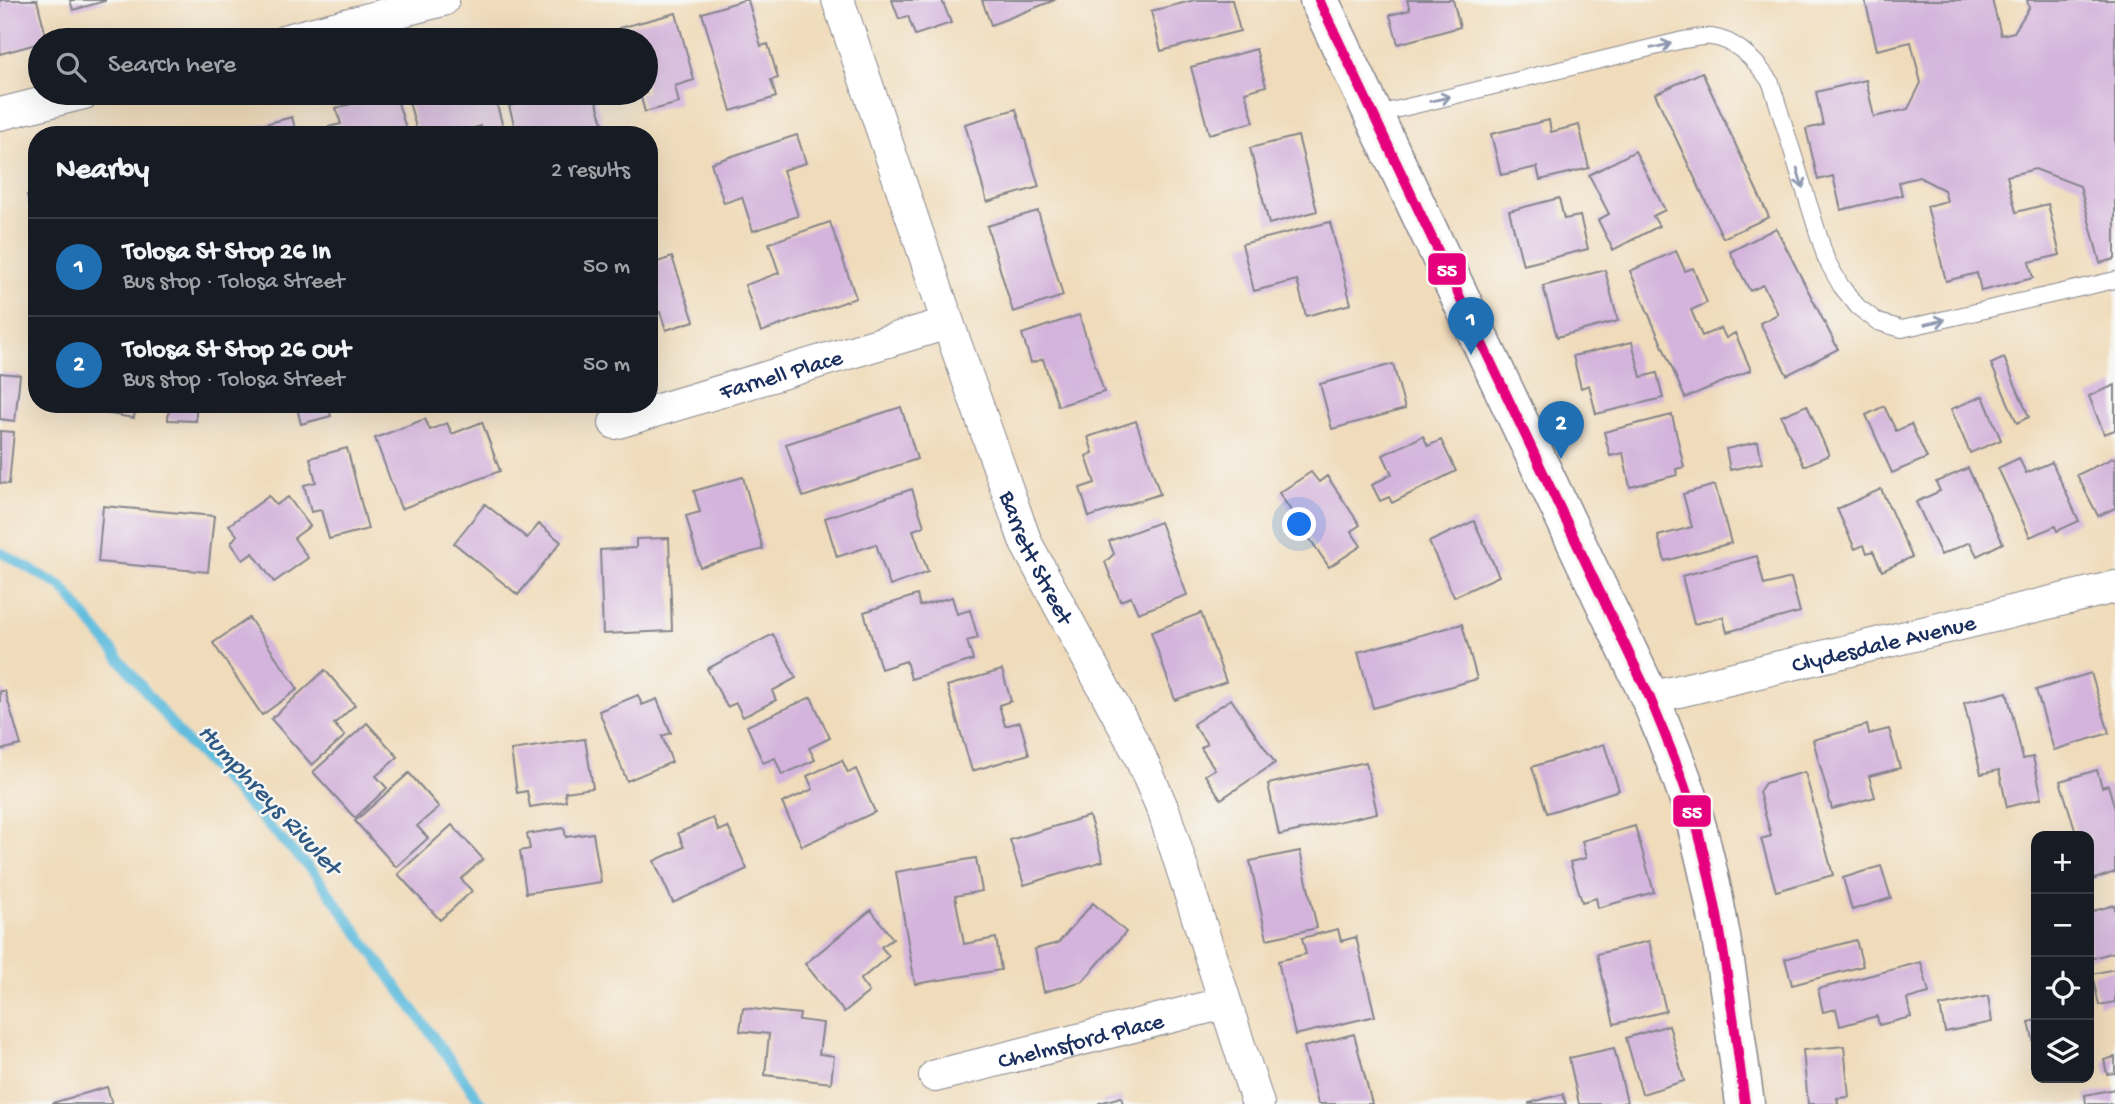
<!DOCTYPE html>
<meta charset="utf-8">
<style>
body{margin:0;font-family:"Gochi Hand",sans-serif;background:#242831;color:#f1f3f6}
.controls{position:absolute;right:21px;bottom:21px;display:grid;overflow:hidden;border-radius:14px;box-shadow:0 7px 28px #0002}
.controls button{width:63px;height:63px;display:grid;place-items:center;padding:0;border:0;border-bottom:2px solid #363941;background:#171b24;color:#f1f3f6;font:35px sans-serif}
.you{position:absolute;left:1300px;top:525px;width:24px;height:24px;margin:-18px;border:5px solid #fff;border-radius:50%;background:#1a73e8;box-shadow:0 0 0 10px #1a73e833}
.badge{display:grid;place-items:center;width:46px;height:46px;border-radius:50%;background:#1f6fb2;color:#fff;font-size:23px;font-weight:700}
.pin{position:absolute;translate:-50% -58px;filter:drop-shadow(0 2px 4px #0008)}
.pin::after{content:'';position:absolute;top:37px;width:24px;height:21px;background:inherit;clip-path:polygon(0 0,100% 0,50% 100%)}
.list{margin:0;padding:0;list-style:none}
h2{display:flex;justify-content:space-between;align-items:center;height:91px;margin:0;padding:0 28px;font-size:30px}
h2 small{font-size:23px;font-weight:400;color:#9ea1a6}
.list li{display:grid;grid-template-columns:46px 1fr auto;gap:21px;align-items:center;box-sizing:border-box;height:98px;padding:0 28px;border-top:2px solid #363941}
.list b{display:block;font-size:26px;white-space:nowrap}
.list p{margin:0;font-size:23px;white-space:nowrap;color:#9ea1a6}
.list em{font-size:23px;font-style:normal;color:#9ea1a6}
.icon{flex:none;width:38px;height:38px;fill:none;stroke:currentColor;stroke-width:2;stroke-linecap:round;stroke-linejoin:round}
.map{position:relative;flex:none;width:2115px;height:1104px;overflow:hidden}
.search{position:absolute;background:#171b24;box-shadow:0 7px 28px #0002;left:28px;top:28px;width:630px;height:77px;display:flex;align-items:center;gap:18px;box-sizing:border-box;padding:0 24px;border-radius:38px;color:#9ea1a6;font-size:26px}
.panel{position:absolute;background:#171b24;box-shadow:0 7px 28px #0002;left:28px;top:126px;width:630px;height:287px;border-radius:28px}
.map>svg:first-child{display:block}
</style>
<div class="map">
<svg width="2115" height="1104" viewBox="0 0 2115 1104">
<rect width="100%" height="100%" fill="#f6f6f2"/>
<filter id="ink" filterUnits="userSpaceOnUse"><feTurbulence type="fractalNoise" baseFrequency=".0143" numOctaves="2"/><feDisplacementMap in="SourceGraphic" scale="14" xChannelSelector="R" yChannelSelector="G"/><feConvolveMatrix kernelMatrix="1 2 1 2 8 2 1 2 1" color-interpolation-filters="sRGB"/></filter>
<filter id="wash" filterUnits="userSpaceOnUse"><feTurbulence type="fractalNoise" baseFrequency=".00686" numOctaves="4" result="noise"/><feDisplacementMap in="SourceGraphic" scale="28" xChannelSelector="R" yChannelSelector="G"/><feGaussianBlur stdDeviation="1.57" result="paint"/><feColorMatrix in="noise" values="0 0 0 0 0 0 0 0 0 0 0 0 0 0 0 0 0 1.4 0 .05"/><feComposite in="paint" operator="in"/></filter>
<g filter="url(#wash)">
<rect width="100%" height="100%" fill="#f0dbba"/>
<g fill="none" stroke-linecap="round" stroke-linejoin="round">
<path stroke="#60bdde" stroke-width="10" d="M0,552L62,587L183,738L316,875L482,1104"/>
</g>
<g id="blocks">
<path fill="#d4b4dc" d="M0,0H37L47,40H40V43L0,54Z
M70,0H105V1L73,10Z
M744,0H748L761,46L768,44L778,78L771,80L776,97L731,111L702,13Z
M892,0H942L951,23L915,35L908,16L899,19Z
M982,0H1055L991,25Z
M1195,0H1232L1240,31L1161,51L1151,11Z
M1407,0H1453L1460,27L1398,44L1390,15L1410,10Z
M1865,0H1992L2001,35L2014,32L2029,8L2027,0H2115V259L2100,263L2080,186L2035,169L2007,176L2016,212L2048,204L2060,255L2029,262L2033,278L1981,291L1977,273L1946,281L1927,206L1947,201L1944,190L1919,177L1899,182L1902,195L1841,210L1833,176L1818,180L1806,129L1823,125L1816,92L1866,80L1874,117L1908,109L1921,83L1911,42L1877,50Z
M676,13L694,80L675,86L679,103L645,112L640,94L613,101L611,93H646V40H623L619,28Z
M1256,49L1266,86L1245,92L1254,122L1209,134L1191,67Z
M1702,72L1769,217L1723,238L1655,94Z
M367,93H395L408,135H330L328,127L341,124L336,108L369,99Z
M428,93H494L505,135H483L481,126L450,135H418L408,98Z
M525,93H594L603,123L564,135H517L509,106L527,100Z
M1016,109L1039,187L987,202L965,124Z
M292,117L297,135H239L238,131Z
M1549,120L1551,132L1579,125L1589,168L1540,180L1537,167L1501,175L1491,134Z
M797,135L806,163L783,170L798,216L753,231L742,197L724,203L711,163Z
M1298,136L1317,211L1269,224L1250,148Z
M1635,151L1665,210L1653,216L1659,226L1613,250L1598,220L1609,214L1589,175Z
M37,192V226L36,227L27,195Z
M1559,198L1564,219L1580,216L1588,249L1523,265L1509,211Z
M1038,211L1063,296L1013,312L987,226Z
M830,222L856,298L761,332L745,285L779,273L769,243Z
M1330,222L1351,304L1306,316L1297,280L1254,291L1242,244Z
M1776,228L1838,349L1787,375L1760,323L1778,314L1763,285L1750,291L1730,252Z
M1676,251L1685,271L1693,268L1707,303L1691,310L1702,336L1721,328L1726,338L1735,333L1751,370L1685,398L1630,271Z
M672,257L694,321L666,330L660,312L649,316V265Z
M1605,270L1618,321L1557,337L1543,286Z
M1079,315L1104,392L1058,406L1043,359L1031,363L1022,334Z
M1632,342L1641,377L1657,373L1663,398L1596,414L1589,385L1581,388L1573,356Z
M2004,358L2029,417L2017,423L1991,364Z
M1393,364L1405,409L1332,429L1320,384Z
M0,373L20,375L15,421L0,419Z
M2115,385V430L2104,434L2089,396Z
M1983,396L2001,440L1970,453L1951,409Z
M69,404H136L134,418L69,407Z
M169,404H196V421L168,420Z
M236,404H263V407L237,409Z
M296,404H328L331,416L301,424Z
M1807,405L1829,455L1804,466L1781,416Z
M1884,406L1896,431L1911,424L1927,458L1892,473L1866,415Z
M901,407L917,459L803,497L786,444Z
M1672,415L1684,467L1676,469L1677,475L1630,487L1623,453L1610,456L1604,432Z
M425,419L430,430L447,423L452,434L482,422L500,471L401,509L375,438Z
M1136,421L1160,494L1089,517L1080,488L1095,483L1086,456L1093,453L1088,437Z
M0,431L14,432L9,484L0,483Z
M1423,436L1428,446L1441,440L1456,471L1392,503L1389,497L1380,501L1372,485L1392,474L1383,455Z
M1758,442L1762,463L1730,470L1726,449Z
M347,448L368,529L329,539L321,510L311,512L304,485L316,482L310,458Z
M2115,457V508L2098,516L2077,475Z
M2019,458L2026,473L2052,462L2079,521L2057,531L2055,526L2030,537L1998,468Z
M1968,468L2003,543L1977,556L1970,542L1941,555L1916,502L1940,491L1936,482Z
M1311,472L1319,482L1327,476L1360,525L1351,531L1361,546L1329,567L1279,493Z
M743,477L763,549L700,567L686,516L700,512L694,491Z
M1715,485L1731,543L1665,561L1658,536L1692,527L1683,494Z
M912,489L924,526L913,530L928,572L890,586L876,544L837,557L825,518Z
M1881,489L1912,557L1882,571L1873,551L1867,553L1864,545L1855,549L1837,509Z
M269,496L276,505L288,497L310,526L294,538L308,558L274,582L253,553L243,560L231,543L237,535L229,525Z
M485,504L527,538L539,524L561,542L518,595L454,543Z
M103,506L214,516L208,572L98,562Z
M1474,521L1499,576L1454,597L1429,542Z
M1160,522L1187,595L1138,613L1131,597L1120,601L1105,562L1114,554L1109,541Z
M669,538L672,631L603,634L600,550L636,548V539Z
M1757,556L1764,585L1791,578L1800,612L1727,632L1723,617L1694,624L1682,576Z
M917,595L920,606L952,597L957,614L970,610L978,638L967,641L973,660L911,679L906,661L881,669L864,612Z
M1201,613L1226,682L1175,700L1151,632Z
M249,618L298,689L262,715L213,643Z
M1462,624L1477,679L1373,708L1358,652Z
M773,634L796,678L772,691L776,700L743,717L736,703L727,707L707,669Z
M325,670L355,705L334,724L345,736L312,765L271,719Z
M1002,670L1011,701L999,705L1005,726L1020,722L1029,754L972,771L947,686Z
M2091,673L2109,733L2054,750L2036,690Z
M0,691H5L21,745L0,750Z
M2007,692L2023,759L2033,757L2042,798L2007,807L1999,770L1981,774L1964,703Z
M638,695L642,705L657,699L671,733L662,736L672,762L627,781L599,711Z
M811,697L830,738L809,748L815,760L782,775L775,758L763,763L747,726Z
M1231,699L1275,763L1221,799L1205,775L1215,769L1201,748L1207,744L1193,724Z
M367,723L398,757L376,776L387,788L355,818L313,772Z
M1867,725L1869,734L1889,729L1900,768L1869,776L1875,797L1832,809L1813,740Z
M585,739L593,788L565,792L566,801L530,807L527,791L517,793L511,750Z
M1604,744L1619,790L1547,813L1532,767Z
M842,760L848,773L856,769L875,812L802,846L782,803L813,789L807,776Z
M1366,762L1377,813L1279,835L1268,784Z
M2097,770L2102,787L2108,785L2115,809V872L2089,881V836H2077L2060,781Z
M1805,772L1833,875L1776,891L1761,839L1771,836L1759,792L1765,783Z
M409,773L439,807L417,826L428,838L396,867L355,821Z
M1089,816L1103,861L1024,885L1010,840Z
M713,818L719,831L728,827L747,869L673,903L654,861L684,847L678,833Z
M452,825L483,859L461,879L472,891L440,920L398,874Z
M1635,826L1654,892L1598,908L1596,898L1582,902L1570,862L1586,858L1582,841Z
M564,828L566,837L593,833L601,882L526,893L520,851L530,849L527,834Z
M1300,851L1317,928L1267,939L1250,861Z
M976,858L982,891L955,896L964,944L996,938L1001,970L915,984L896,872Z
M1881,866L1891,898L1852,910L1843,878Z
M1093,903L1126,932L1083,981L1044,992L1035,949L1058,943Z
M2115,905V952L2089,959V912Z
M871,910L893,939L881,947L889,956L860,980L869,992L844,1012L805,964Z
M1338,929L1341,941L1356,937L1375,1016L1295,1035L1278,961L1306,954L1302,938Z
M1856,940L1863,966L1792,985L1785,959Z
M1649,941L1666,1011L1614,1024L1597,954Z
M1921,962L1929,993L1907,999L1911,1017L1879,1025L1877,1016L1840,1026L1836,1009L1823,1012L1818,989Z
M2115,969V1002L2099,1005L2092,974Z
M1988,996L1992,1022L1945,1032L1940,1006Z
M743,1008L800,1014L799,1020L823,1023L819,1054L834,1056L831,1083L765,1075L769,1034L740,1031Z
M2036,1020V1048H2035L2029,1022Z
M1669,1025L1684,1081L1642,1094L1626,1038Z
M1354,1034L1372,1104H1318L1304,1047Z
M1844,1046L1849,1097L1837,1098L1838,1104H1808L1803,1050Z
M1614,1048L1627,1102L1617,1104H1579L1569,1058Z
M2115,1057V1073L2107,1074L2104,1060Z
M107,1087L112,1104H52V1103Z
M2115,1089V1104H2086L2085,1095Z
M1563,1094L1566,1104H1529V1103Z
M1121,1097L1123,1104H1099V1103Z"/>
</g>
</g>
<g filter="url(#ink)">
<use href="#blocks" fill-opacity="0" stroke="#86858c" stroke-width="2"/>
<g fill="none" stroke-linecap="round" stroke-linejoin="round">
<defs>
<path id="service" d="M1374,115L1683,40C1692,39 1702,36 1711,37C1737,40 1757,62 1771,83L1826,259L1841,286L1858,307L1878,322L1902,329L2115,280"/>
<g id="minor">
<path id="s1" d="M838,0L948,323L1026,543L1138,752L1164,812L1258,1104"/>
<path d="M287,40L443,0"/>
<path d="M0,114L84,93"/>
<path id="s2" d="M615,423L948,323"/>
<path id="s3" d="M1650,698L2115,587"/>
<path id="s4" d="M935,1076L1225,1003"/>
</g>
<path id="tertiary" d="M1319,0L1650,698C1664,733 1679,767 1690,803C1720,901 1731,1003 1745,1104"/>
</defs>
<use href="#service" stroke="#86858c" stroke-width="18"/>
<use href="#minor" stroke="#86858c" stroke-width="34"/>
<use href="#tertiary" stroke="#86858c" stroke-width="41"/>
<use href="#service" stroke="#fff" stroke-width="16"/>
<use href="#minor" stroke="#fff" stroke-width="32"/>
<use href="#tertiary" stroke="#fff" stroke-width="38"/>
<defs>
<path id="bus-1" d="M1319,0L1650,698C1664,733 1679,767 1690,803C1720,901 1731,1003 1745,1104"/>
</defs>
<use href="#bus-1" stroke="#f6f6f2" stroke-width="16"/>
<use href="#bus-1" stroke="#e5007d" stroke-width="10"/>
</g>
<defs><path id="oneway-shaft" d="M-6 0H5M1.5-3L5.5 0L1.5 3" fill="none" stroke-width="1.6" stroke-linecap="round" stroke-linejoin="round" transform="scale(1.75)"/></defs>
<g stroke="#8d97ae">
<use href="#oneway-shaft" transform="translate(1661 46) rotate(-13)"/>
<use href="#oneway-shaft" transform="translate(1440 99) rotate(-13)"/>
<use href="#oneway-shaft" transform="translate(1800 178) rotate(74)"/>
<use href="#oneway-shaft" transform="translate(1935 322) rotate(-13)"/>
</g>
</g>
<g text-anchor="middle" stroke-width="5" stroke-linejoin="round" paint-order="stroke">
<g font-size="24" fill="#1b2f5e" stroke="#f6f6f2">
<text dy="8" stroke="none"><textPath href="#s2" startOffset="173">Farnell Place</textPath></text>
<text dy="8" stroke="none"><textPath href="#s1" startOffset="592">Barrett Street</textPath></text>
<text dy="8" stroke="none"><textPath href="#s3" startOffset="240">Clydesdale Avenue</textPath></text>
<text dy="8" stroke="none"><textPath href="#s4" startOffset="150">Chelmsford Place</textPath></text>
</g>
<g font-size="26" font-style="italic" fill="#305a84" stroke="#f6f6f2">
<text transform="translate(271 798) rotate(47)" y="9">Humphreys Rivulet</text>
</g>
</g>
<g stroke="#f6f6f2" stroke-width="2.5">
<rect x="1427" y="252" width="40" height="34" rx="7" fill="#e5007d"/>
<rect x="1672" y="794" width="40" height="34" rx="7" fill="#e5007d"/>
</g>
<g font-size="19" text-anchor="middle" font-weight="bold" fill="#fff">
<text x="1447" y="276">55</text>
<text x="1692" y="818">55</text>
</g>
</svg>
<div class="controls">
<button>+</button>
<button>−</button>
<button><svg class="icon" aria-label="locate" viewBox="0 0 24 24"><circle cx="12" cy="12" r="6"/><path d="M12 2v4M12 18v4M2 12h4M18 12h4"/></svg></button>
<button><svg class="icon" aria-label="layers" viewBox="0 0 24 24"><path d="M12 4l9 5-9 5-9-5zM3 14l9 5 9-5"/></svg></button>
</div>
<div class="you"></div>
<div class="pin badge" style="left:1471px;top:355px">1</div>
<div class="pin badge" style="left:1561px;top:459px">2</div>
<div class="search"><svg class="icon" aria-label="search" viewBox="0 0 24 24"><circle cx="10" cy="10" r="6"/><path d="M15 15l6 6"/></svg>Search here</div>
<section class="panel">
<h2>Nearby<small>2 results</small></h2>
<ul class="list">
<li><span class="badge">1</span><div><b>Tolosa St Stop 26 In</b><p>Bus stop · Tolosa Street</p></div><em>50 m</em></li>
<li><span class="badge">2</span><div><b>Tolosa St Stop 26 Out</b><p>Bus stop · Tolosa Street</p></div><em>50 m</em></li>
</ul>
</section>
</div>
